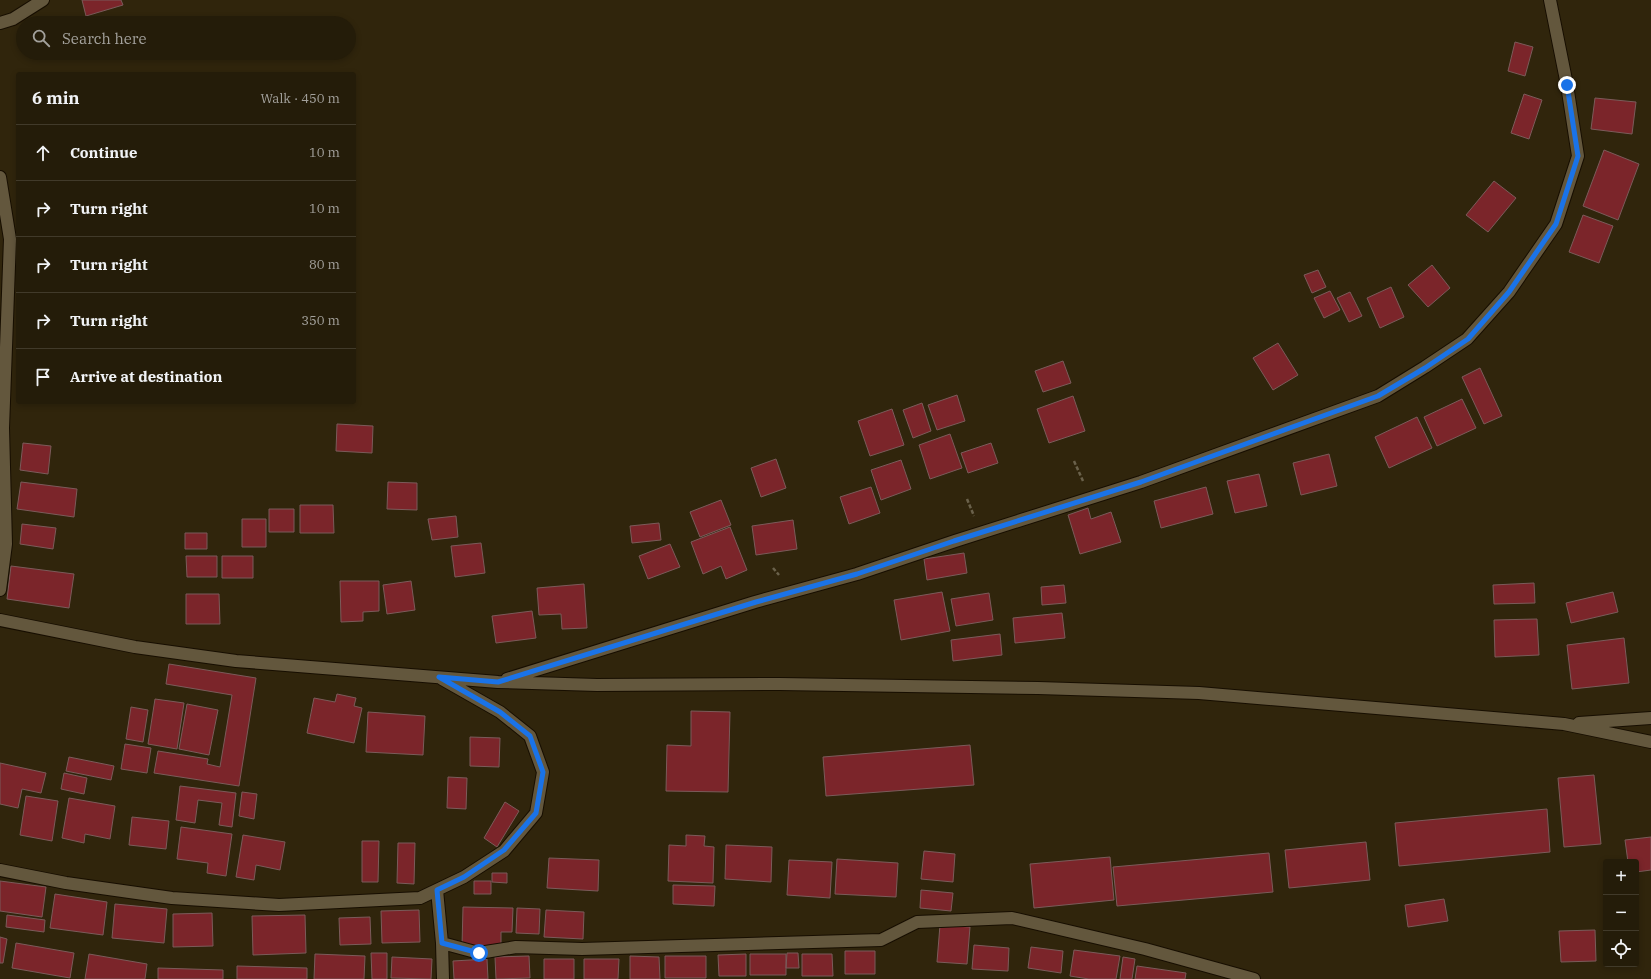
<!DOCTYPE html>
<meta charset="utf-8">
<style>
body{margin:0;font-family:"IBM Plex Serif",serif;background:#302917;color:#f1f3f6}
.controls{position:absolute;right:12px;bottom:12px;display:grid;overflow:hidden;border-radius:4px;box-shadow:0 2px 6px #0003}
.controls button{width:36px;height:36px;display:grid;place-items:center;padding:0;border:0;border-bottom:1px solid #413a2a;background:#241c09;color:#f1f3f6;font:20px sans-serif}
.stop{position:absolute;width:12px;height:12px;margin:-9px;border:3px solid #1a73e8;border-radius:50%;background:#fff}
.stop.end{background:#1a73e8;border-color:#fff;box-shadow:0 1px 4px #0008}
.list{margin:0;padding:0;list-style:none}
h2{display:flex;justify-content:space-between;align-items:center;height:52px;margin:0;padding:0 16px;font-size:17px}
h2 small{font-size:13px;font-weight:400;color:#a3a19c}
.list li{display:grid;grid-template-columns:26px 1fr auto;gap:12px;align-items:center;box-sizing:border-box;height:56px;padding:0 16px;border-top:1px solid #413a2a}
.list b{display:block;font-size:15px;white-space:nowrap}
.list em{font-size:13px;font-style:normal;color:#a3a19c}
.icon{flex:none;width:22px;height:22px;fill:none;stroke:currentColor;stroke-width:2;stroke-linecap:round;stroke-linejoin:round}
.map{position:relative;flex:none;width:1651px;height:979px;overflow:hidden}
.search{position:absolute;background:#241c09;box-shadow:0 2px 6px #0003;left:16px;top:16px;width:340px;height:44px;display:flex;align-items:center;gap:10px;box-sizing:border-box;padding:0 14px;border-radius:22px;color:#a3a19c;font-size:15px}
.panel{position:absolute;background:#241c09;box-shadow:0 2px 6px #0003;left:16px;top:72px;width:340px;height:332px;border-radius:4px}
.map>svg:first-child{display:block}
</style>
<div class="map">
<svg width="1651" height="979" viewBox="0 0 1651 979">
<rect width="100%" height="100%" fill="#30250c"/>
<path fill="#7b252a" stroke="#7b5b5a" d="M82,0H121L123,5L86,16Z
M1515,42L1533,47L1525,76L1508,71Z
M1524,94L1542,100L1529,139L1511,133Z
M1595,98L1636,102L1632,134L1591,129Z
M1604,150L1639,164L1618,220L1583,206Z
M1494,181L1516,198L1488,232L1466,215Z
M1583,215L1613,226L1599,263L1569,252Z
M1432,265L1450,288L1428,307L1408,285Z
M1318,270L1326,287L1312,293L1304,275Z
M1391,287L1404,317L1380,328L1367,298Z
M1330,291L1340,310L1324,318L1314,298Z
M1350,292L1362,316L1349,322L1337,298Z
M1278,343L1298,375L1273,390L1253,358Z
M1063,361L1071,383L1043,392L1035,371Z
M1480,368L1502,416L1484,424L1462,377Z
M957,395L965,421L937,430L928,405Z
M1073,396L1085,431L1049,443L1037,409Z
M1462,399L1476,428L1437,446L1424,417Z
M922,403L931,431L913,438L903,410Z
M892,409L904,445L870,456L858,421Z
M1417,417L1432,448L1389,468L1375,437Z
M337,424L373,426L372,453L336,451Z
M950,434L962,468L930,479L919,445Z
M23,443L51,446L48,474L20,470Z
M991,443L998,463L968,473L961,453Z
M1329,454L1337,486L1301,495L1293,463Z
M776,459L786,488L761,497L751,468Z
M901,460L911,489L881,500L871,470Z
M1259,474L1267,506L1235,513L1227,481Z
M21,482L77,489L74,517L17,509Z
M388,482L417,483V510L387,509Z
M871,487L880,513L849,524L840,497Z
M1206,487L1213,514L1161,528L1154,501Z
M721,500L731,525L700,537L690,512Z
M300,505H333L334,533H300Z
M1088,508L1091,519L1111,512L1121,542L1080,554L1068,515Z
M269,509H294V532H269Z
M456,516L458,537L432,540L428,519Z
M242,519H266V547H242Z
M793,520L797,549L756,555L752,526Z
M659,523L661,540L632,543L630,526Z
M22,524L56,528L53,549L20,544Z
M730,527L747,570L726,579L721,566L703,574L691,542Z
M185,533H207V549H185Z
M481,543L485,573L455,577L451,546Z
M670,544L680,567L648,579L639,556Z
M964,553L967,573L927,580L924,559Z
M186,556H217V577H187Z
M222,556H253V578H222Z
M11,566L74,574L69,608L7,599Z
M340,581H379V611L363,612V621L341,622Z
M411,581L415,610L387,614L383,585Z
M1534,583L1535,603L1494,604L1493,585Z
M584,584L587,628L562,629L561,614L539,615L537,588Z
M1064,585L1066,603L1042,605L1041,587Z
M942,592L950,631L901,640L894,600Z
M1613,592L1618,612L1571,623L1566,603Z
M989,593L993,620L956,626L951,599Z
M186,594H219L220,624H186Z
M532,611L536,638L496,643L492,616Z
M1062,613L1065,638L1015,643L1013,618Z
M1537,619L1539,655L1495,657L1494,620Z
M1000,634L1002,655L953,661L951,640Z
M1624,638L1629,683L1572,689L1567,645Z
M169,664L256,678L239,786L154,773L158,751L208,759L207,764L220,767L232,695L166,684Z
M337,694L356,698L354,706L362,708L354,743L307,733L314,698L335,702Z
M155,699L184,703L177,749L148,744Z
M187,704L218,710L209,755L179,749Z
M131,707L148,710L143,742L126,739Z
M691,711L730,712L728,792L666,791L667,745L691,746Z
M368,712L425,716L423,755L366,752Z
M470,737L500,738L499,767L470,766Z
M125,744L151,748L147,773L121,769Z
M970,745L974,785L826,796L823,757Z
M69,757L114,766L111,780L66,771Z
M0,763L46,773L41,793L22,789L18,808L0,804Z
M64,773L87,778L84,794L61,789Z
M1594,775L1601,844L1564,847L1558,778Z
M448,777L467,778L466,809L447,808Z
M180,786L236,793L232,827L219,825L222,803L198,800L195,823L176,820Z
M242,792L257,794L254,819L239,816Z
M26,796L58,801L52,841L20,835Z
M69,798L115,806L110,839L85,834L84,843L62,838Z
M505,802L519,811L497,847L484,838Z
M1547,809L1550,852L1399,866L1395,823Z
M132,817L169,821L166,849L129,845Z
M181,827L232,834L226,876L207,873L208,863L177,859Z
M243,835L285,842L280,870L256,865L254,880L236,877Z
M686,835L705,836L704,846L714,847L713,883L668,881L669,845L686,846Z
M1651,837V870L1636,872V862H1628L1625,840Z
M362,841H379L378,882H362Z
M1366,842L1370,880L1289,888L1285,850Z
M398,843H415L414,884L397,883Z
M726,845L772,847L771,882L725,879Z
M924,851L955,854L953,882L921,879Z
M1269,853L1273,892L1117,906L1113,867Z
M1110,857L1114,900L1034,908L1030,864Z
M549,858L599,860L598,891L547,888Z
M837,859L898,863L896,897L835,894Z
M789,860L832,862L830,898L787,895Z
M492,873H507V883L492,882Z
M0,881L46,887L42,917L0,911Z
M474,881H491V894H474Z
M673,885L715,886L714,906L673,904Z
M921,890L953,893L951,911L920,908Z
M55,894L107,902L103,935L50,928Z
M1444,899L1448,921L1408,927L1405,905Z
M115,904L167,909L164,943L112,938Z
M463,907L513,908L512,932H501V947L462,946Z
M517,908L540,909L539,934L516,933Z
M419,910L420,942L382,943L381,911Z
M546,910L584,912L583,939L544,937Z
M212,913L213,946L173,947V914Z
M7,915L45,920L44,932L6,927Z
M305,915L306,953L253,955L252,916Z
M370,917L371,944L340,945L339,918Z
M940,925L970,927L967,964L937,962Z
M1595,930L1596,961L1561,962L1559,931Z
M0,937L7,939L3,963H0Z
M16,943L74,953L70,978L12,968Z
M974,945L1009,948L1008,971L972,969Z
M1031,947L1063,951L1061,973L1028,968Z
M1074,950L1120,956L1116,979H1089L1070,976Z
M845,951H875V974H845Z
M371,953H387V979H372Z
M787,953H798L799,968H786Z
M89,954L147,964L145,979H85Z
M315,954L365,956L364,979H314Z
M746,954V976H719L718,955Z
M750,954H786V975H750Z
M802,954H832L833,976H802Z
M529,956L530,978L496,979L495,957Z
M630,956L659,957L660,979H630Z
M665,956H706V978H665Z
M392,957L432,959L431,979L391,978Z
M1123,957L1135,959L1132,979H1120Z
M487,959L488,979H454L453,961Z
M544,959H574V979H544Z
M584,959H619L618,979H584Z
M237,966L307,968V979H237Z
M1137,966L1186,973L1185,979H1135Z
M158,968L223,970V979H158Z"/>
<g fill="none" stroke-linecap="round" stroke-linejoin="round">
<defs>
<path id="street" d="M0,23L13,19L43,0
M0,177L10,239L3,428L6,544L0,590
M0,620L135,647L236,661L498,682L597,685L780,684L1038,688L1199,693L1564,724L1651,742
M507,679L755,602L857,574L955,541L1141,482L1378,396L1425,367L1467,339L1509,292L1556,224L1578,156L1567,85L1550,0
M1579,723L1651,718
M0,870L66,883L172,898L279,905L420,898L464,877L504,851L536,813L543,772L530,736L500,712L442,679
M437,890L442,943L479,953L516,947L582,949L881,940L917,922L1012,918L1145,949L1254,979
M442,943L443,979"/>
</defs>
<use href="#street" stroke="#170e00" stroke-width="14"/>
<path stroke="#6a614b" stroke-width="2.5" stroke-dasharray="4 2" stroke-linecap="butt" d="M1074,461L1083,481
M967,499L974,516
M773,568L779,575"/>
<use href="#street" stroke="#63573d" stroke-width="12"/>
</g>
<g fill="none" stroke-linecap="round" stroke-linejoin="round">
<path stroke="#1a73e8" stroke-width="5" d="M479,953L442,943L437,890L464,877L504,850L536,813L543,772L530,736L500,712L439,677L498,682L756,602L857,574L954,541L1141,482L1378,396L1425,368L1468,339L1509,292L1556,224L1578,156L1567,85"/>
</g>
</svg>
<div class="controls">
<button>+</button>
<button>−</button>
<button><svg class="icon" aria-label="locate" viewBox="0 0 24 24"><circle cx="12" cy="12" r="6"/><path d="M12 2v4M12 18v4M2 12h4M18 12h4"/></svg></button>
</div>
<div class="stop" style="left:479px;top:953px"></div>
<div class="stop end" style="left:1567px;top:85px"></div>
<div class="search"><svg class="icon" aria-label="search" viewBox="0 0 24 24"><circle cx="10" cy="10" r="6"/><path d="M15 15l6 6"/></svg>Search here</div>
<section class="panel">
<h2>6 min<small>Walk · 450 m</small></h2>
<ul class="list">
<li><svg class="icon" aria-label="ahead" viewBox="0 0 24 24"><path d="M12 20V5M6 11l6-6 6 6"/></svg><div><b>Continue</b></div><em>10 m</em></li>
<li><svg class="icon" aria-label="right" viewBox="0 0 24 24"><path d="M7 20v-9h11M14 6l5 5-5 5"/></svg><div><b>Turn right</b></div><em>10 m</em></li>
<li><svg class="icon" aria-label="right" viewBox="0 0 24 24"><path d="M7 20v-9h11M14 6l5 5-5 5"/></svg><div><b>Turn right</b></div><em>80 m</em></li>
<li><svg class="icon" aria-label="right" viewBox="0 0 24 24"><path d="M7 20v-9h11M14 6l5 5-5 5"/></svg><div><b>Turn right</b></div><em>350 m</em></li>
<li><svg class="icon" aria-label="arrive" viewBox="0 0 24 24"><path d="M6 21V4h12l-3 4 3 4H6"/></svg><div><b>Arrive at destination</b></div></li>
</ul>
</section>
</div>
